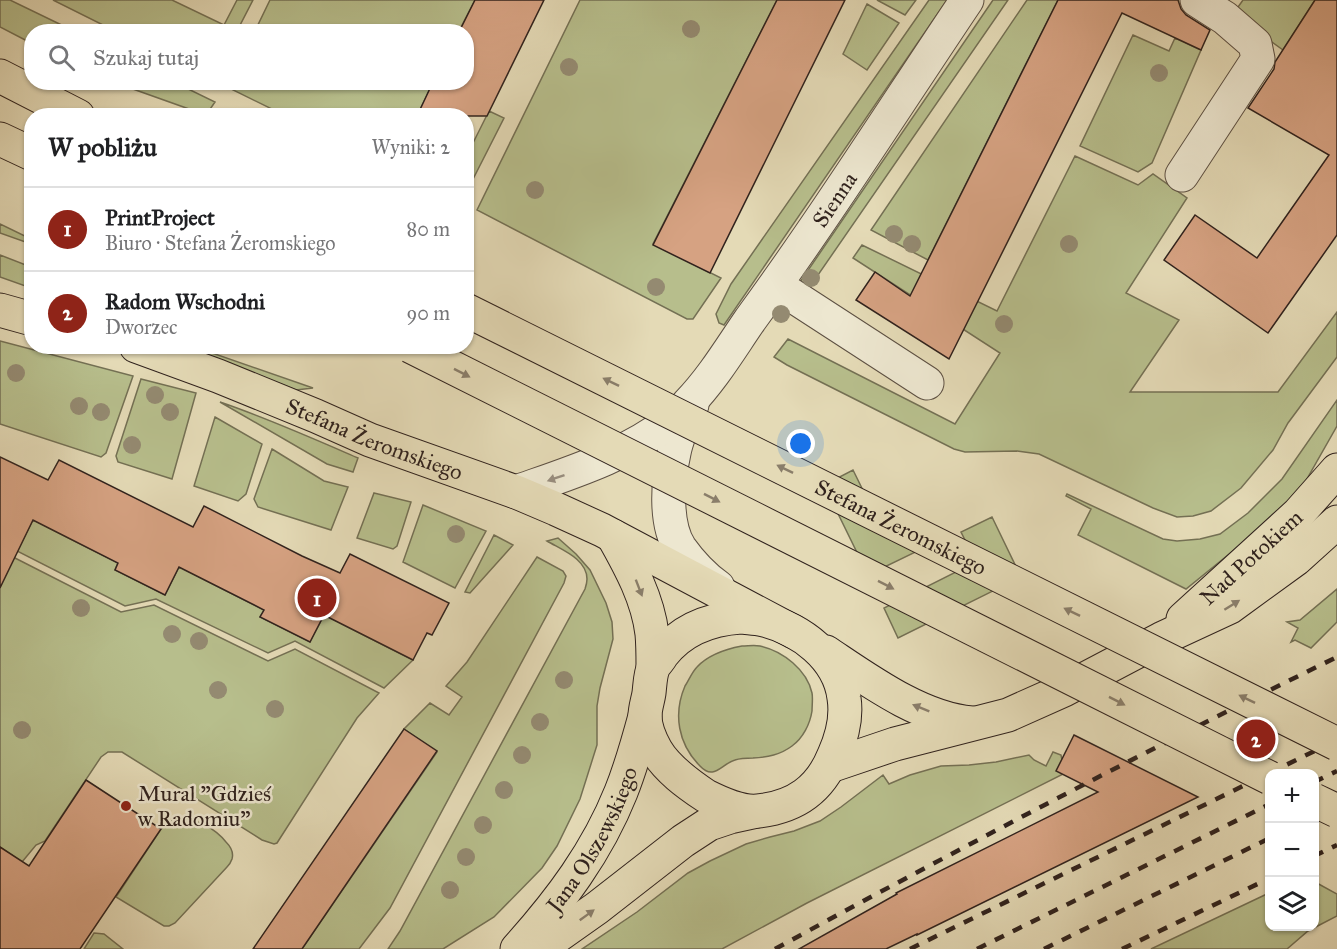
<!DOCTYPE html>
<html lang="pl">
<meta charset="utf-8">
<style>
body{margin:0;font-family:"IM FELL Great Primer",serif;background:#f6f6f6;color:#202124}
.controls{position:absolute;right:18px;bottom:18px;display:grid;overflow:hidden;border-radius:12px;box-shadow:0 2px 4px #0004}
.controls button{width:54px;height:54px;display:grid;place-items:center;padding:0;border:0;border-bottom:2px solid #e0e0e0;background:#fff;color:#202124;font:30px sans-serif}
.you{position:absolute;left:801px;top:444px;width:21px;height:21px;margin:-15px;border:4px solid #fff;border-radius:50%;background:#1a73e8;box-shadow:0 0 0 9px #1a73e833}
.badge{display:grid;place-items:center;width:39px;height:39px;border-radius:50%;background:#8f2418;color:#fff;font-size:20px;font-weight:700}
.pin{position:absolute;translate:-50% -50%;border:3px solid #fff;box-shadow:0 2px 6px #0006}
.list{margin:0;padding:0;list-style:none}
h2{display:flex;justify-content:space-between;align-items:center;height:78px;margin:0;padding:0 24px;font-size:26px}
h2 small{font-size:20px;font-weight:400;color:#757577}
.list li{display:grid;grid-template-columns:39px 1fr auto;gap:18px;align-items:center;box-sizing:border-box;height:84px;padding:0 24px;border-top:2px solid #e0e0e0}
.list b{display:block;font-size:22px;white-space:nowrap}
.list p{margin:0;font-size:20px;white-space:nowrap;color:#757577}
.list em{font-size:20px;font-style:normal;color:#757577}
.icon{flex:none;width:33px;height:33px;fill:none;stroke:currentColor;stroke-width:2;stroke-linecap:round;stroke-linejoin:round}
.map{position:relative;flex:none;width:1337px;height:949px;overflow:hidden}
.search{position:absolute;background:#fff;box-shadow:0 2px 4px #0004;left:24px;top:24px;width:450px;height:66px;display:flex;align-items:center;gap:15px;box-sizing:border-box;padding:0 21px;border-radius:24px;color:#757577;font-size:22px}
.panel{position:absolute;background:#fff;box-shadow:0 2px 4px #0004;left:24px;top:108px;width:450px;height:246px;border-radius:24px}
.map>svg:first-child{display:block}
</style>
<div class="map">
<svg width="1337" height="949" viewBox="0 0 1337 949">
<rect width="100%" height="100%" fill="#e4dab6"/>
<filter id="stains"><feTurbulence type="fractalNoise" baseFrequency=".00333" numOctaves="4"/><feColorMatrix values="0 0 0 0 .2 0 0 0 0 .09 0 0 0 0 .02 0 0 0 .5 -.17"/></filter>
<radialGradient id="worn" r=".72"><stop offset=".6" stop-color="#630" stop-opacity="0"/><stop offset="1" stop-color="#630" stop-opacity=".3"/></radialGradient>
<path fill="#b7be8c" stroke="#747054" stroke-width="1.5" d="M0,0H10L74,31L32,32L31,43L0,27Z
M53,0H172L224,25L237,0H253L237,31H115Z
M270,0H475L459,31H255Z
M580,0H777L653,244L721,278L693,319H687L477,210Z
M877,0H916L905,15Z
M929,0H947L724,325L719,323L716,314L731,284Z
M993,0H1008L809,288L800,282Z
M1027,0H1058L928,260L871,230Z
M1243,0H1315L1283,50L1233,14Z
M867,4L899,23L867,70L843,54Z
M1133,35L1169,51L1175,38L1201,50L1152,163L1138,172L1080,146Z
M230,82L433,83L417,116L284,115L227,87Z
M116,83H176L215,102L206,115Z
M489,111L504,118L467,191V147L470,149Z
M1075,156L1138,185L1153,174L1187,198L1126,293L1179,320L1130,392H1278L1337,312V357L1288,423L1273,450L1241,488L1211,511L1193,516L1177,517L1153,508L1039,454L1017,451L965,452L954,449L787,365L774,357L788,339L955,424L1000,353L853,258L862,245L997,311Z
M0,224L31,239V244L0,233Z
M0,255L31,267V288L0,277Z
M0,341L133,376L106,453L101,457L0,424Z
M186,347H195L313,388L296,390Z
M141,379L196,393L172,479L118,462L116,456Z
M1337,400V426L1304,484L1290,500L1260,529L1186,589L1078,535L1091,509L1066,496L1067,494L1163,539L1177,541L1200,539L1220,534L1248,513L1282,479Z
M220,402C267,418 312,438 358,458L353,472L327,464Z
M215,417L262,444L246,494L238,501L194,486Z
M272,449L324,481L348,487L331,530L258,507L254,499Z
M853,470L883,531L928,546L868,575L824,485Z
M374,493L411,502L397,546L393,549L357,538Z
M423,505L486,531L455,588L403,562Z
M992,517L1021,577L898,638L884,608L976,562L961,532Z
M33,520L118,563L115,570L165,595L179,567L264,610L260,617L310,642L324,615L413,660L384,688L295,641L268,653L156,599L125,606L17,551Z
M494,535L513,545L470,593L465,592Z
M558,538L576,554L590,570L606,603L612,622L613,639L600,688L597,706V745L580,799L557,846L542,868L494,917L443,949H388L400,931L585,589C586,586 587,583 587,579C587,559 562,550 547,541Z
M13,557L121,612L154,605L268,661L295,649L379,693L357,718L277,843L274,844L262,840L122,752H108L101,757L45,841L36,845L22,862L0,847V561Z
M537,557L563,571L566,576L564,583L390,908L359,949H302L437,752L404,729L430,703L449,715L462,697L446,686L467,662Z
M1337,589V622L1311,648L1295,640L1291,642L1298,628L1287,622L1300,620Z
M742,646C748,646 754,645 760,646C783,651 807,670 812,693C813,698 812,706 812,711C810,724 803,738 792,746C780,755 768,757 753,758C748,758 741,758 735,760C721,764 714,781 700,766C678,744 673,714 685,686C689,680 692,672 697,667C709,654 726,649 742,646Z
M1053,752L1061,755L1062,760L1077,767L807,903L722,949H582L637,912L688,873L710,861L746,844L770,837L794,831L820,821L841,807L883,775L889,784L910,775L941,766L969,765L996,762L1029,755L1034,760L1046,766Z
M179,818C198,820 214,827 226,842C230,846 234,852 232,859C231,862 229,865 227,867L175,923L169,926H164L116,897L161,829L171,821Z
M1315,882L1337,894V916L1308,931L1287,949H1151L1269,893L1270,926H1314Z
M94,933L104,934L123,949H84Z"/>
<path fill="#d6a282" stroke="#30221d" stroke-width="1.5" d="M475,0H544L487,116H417L433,82H466V32H459Z
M777,0H845L710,273L653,245Z
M1058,0H1178L1181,9L1186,15L1210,30L1201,50L1122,13L949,359L856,300L875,272L910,296Z
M1315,0H1337V235L1268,333L1164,260L1195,215L1257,258L1329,155L1248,108L1274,69L1275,62Z
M0,457L48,480L59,460L193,527L204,506L302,556L340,573L350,554L449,603L432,635L427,633L413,660L324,615L310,642L260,617L264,610L179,567L165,595L115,570L118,563L33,520L0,588Z
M404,729L437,751L302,949H253Z
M1074,735L1198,797L917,935V934L886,949H799L897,894L896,893L1098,792L1056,771Z
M86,780L161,829L80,949H0V847L29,866Z"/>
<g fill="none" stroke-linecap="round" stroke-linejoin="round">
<defs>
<g id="minor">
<path d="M1182,175L1258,59L1255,44L1225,18L1197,0"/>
<path d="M776,285L927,383"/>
<path d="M692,405C685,420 677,436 674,453C668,480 664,523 680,548C690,562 704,577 718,587"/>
<path id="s1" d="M516,492C570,473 626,456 672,420C678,416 683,410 688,404C713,378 730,349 750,320C826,216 895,107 967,0"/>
</g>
<g id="major">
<path d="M0,76L78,116"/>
<path d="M0,139L32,154"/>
<path d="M0,310L32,319"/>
<path id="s2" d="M136,346L218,376L316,416L370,440L516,492L556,509L602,530L794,632"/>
<path d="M613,536C630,566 648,599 652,634C653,645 653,656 653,667"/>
<path d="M741,617C748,618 756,618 764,620C800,629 839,657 844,698C847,717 842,737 834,755C820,790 795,807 758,811C742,813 720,803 706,796C688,784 667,769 656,750C651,741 645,727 645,716C645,708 648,700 649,693C650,685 650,674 654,666C656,663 660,659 662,655C681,630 710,619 741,617Z"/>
<path id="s3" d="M1183,619L1298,514L1337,470"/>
<path d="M826,652C868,680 921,719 972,723"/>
<path d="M830,766L895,744L1008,715L1064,690L1161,639L1230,607L1296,559L1337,522"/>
<path id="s4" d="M517,949C560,901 597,852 621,792C631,767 638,742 645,716"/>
<path d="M539,949L597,908L683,841L709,824L730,817L753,812"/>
</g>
</defs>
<use href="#minor" stroke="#5d5043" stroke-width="35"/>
<use href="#major" stroke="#30221d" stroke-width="35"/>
<use href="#minor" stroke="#ede7d0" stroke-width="33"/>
<use href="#major" stroke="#e4dab6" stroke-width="33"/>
<path stroke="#30221d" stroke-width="4.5" stroke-dasharray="10 10" stroke-linecap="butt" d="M1314,782L1337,771
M1314,816L1337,805
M1314,856L1337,845
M775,949C960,848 1147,750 1337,657
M910,949L1337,740
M977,949L1270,804
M1044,949L1270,838
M1122,949L1270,878"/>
<defs>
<g id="major-bridge">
<path id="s5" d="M466,310L1337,744"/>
<path d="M410,346L1270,778"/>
<path d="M1314,800L1337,811"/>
</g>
</defs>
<use href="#major-bridge" stroke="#30221d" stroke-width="35" stroke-linecap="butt"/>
<use href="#major-bridge" stroke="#e4dab6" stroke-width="33"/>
</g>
<g fill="#948a71">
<circle cx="691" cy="29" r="9"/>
<circle cx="569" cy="67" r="9"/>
<circle cx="1159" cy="73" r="9"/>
<circle cx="535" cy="190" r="9"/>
<circle cx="894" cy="234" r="9"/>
<circle cx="912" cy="244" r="9"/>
<circle cx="1069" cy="244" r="9"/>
<circle cx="811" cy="278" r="9"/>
<circle cx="656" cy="287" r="9"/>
<circle cx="781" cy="314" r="9"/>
<circle cx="1004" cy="324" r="9"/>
<circle cx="16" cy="373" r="9"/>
<circle cx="155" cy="395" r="9"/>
<circle cx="79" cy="406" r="9"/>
<circle cx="101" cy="412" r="9"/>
<circle cx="170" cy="412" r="9"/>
<circle cx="132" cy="445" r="9"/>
<circle cx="456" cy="534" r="9"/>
<circle cx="81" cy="608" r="9"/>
<circle cx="172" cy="634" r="9"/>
<circle cx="199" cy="641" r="9"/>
<circle cx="564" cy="680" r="9"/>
<circle cx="218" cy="690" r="9"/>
<circle cx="275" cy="709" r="9"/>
<circle cx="540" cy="722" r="9"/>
<circle cx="22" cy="730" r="9"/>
<circle cx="522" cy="755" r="9"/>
<circle cx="504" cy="790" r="9"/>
<circle cx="483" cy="825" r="9"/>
<circle cx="466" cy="857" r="9"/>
<circle cx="450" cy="890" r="9"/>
</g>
<defs><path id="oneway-solid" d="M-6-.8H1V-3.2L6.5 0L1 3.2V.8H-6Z" transform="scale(1.5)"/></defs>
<g fill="#8a7e6a">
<use href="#oneway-solid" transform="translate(462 373) rotate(27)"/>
<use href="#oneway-solid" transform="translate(611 382) rotate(-154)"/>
<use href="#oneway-solid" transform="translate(785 469) rotate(-154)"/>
<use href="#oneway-solid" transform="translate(712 498) rotate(27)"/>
<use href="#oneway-solid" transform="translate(886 585) rotate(27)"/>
<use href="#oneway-solid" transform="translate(639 588) rotate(69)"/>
<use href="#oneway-solid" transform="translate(1232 605) rotate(-32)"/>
<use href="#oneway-solid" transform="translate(1072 612) rotate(-154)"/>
<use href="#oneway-solid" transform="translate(1247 699) rotate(-154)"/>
<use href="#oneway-solid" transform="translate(1117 701) rotate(27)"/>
<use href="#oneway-solid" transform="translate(921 708) rotate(-158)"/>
<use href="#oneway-solid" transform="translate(587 915) rotate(-36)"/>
</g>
<use fill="#988e7f" href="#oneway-solid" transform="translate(556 478) rotate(161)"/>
<circle fill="#8f2418" stroke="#ede7d0" stroke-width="2" cx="126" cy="806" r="6"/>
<g text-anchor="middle" stroke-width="5" stroke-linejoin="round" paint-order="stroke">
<g font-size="22" fill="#30221d" stroke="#ede7d0">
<text dy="8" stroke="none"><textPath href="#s1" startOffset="447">Sienna</textPath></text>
<text dy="8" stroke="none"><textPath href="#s2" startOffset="256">Stefana Żeromskiego</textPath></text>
<text dy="8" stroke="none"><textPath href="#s5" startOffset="486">Stefana Żeromskiego</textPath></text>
<text dy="8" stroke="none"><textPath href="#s3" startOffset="92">Nad Potokiem</textPath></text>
<text dy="8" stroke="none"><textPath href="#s4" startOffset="134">Jana Olszewskiego</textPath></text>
</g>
<g font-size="22" fill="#30221d" stroke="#ede7d0" text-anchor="start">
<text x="138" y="801">Mural "Gdzieś<tspan x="138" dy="25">w Radomiu"</tspan></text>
</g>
</g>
<rect width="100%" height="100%" filter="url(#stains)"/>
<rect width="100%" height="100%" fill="url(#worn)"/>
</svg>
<div class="controls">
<button>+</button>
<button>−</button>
<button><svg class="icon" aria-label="layers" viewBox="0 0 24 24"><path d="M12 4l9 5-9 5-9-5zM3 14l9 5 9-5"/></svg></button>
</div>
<div class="you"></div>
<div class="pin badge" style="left:317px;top:598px">1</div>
<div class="pin badge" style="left:1256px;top:739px">2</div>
<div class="search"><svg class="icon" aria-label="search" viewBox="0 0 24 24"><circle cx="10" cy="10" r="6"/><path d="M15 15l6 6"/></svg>Szukaj tutaj</div>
<section class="panel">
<h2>W pobliżu<small>Wyniki: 2</small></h2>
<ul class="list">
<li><span class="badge">1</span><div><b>PrintProject</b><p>Biuro · Stefana Żeromskiego</p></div><em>80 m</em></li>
<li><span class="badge">2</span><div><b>Radom Wschodni</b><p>Dworzec</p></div><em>90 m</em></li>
</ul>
</section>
</div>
